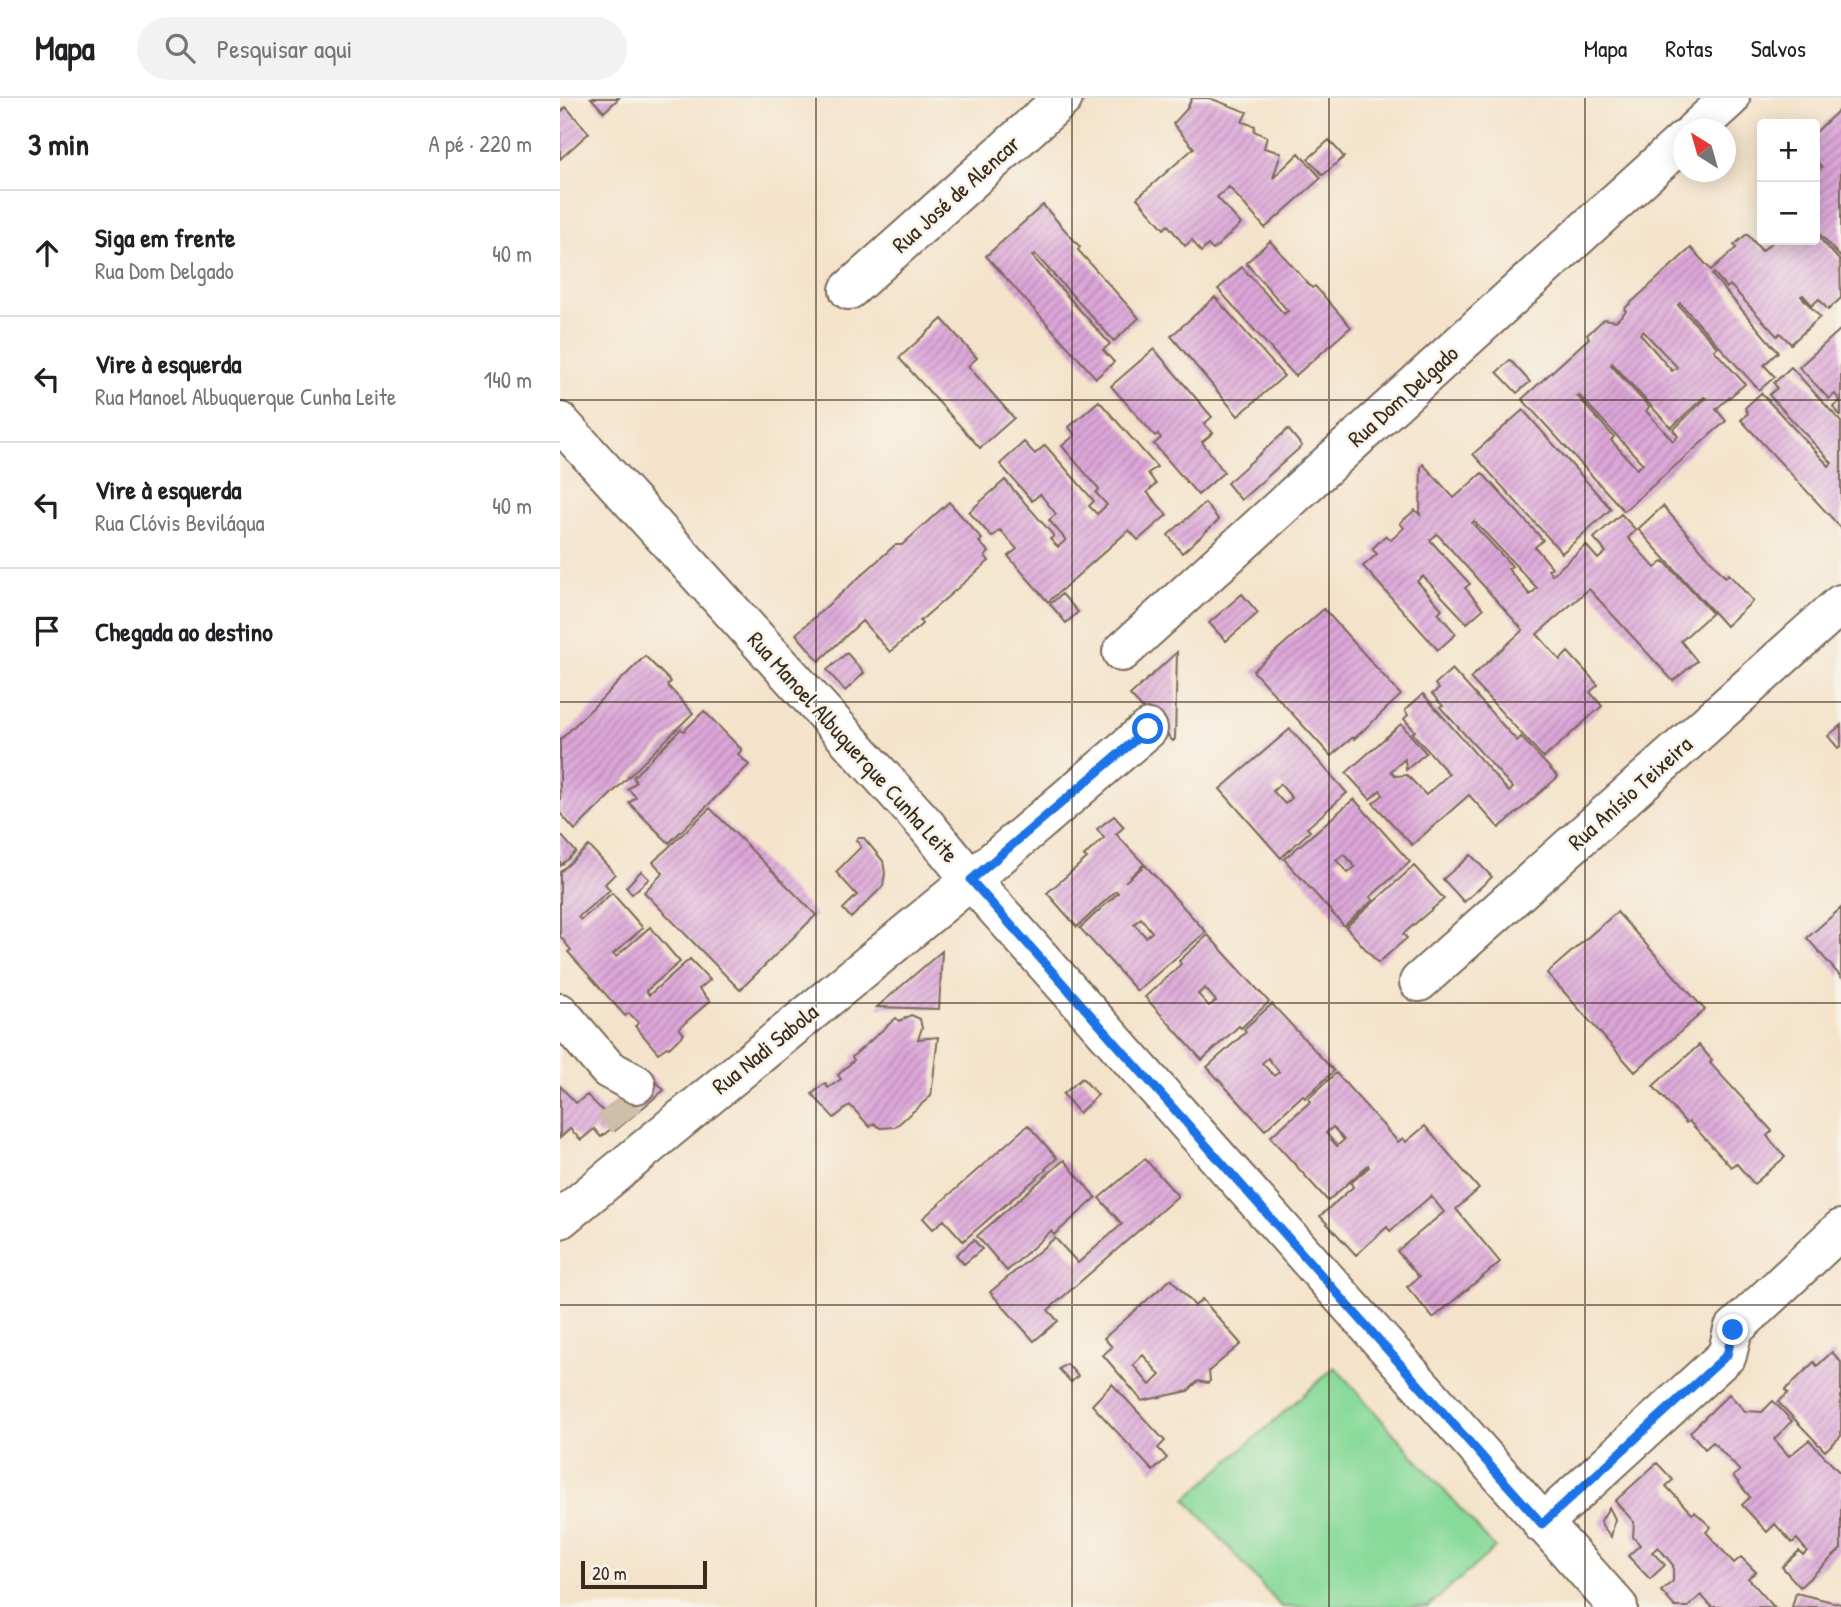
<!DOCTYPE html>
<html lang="pt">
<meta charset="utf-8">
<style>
body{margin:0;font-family:"Patrick Hand",sans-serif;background:#f2f2f2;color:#202124}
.controls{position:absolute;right:21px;top:21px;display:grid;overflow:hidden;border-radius:7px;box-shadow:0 4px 18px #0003}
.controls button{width:63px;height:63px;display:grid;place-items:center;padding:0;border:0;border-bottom:2px solid #e0e0e0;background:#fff;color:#202124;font:35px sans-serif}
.compass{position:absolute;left:1113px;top:21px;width:63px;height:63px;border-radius:50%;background:#fff;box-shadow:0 4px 18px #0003;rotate:323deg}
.scale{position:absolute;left:21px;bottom:18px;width:126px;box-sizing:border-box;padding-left:7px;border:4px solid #3b2a1e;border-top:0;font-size:19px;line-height:24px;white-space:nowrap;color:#3b2a1e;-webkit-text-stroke:5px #f7f3e8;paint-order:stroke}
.stop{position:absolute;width:21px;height:21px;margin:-16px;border:5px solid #1a73e8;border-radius:50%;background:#fff}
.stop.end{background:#1a73e8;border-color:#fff;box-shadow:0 2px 7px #0008}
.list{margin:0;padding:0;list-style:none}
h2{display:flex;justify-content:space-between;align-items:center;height:91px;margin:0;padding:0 28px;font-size:30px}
h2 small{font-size:23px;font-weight:400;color:#757577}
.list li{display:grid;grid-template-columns:46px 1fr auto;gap:21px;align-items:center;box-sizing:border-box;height:126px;padding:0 28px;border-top:2px solid #e0e0e0}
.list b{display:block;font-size:26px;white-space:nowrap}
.list p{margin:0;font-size:23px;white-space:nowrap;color:#757577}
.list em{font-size:23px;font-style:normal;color:#757577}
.icon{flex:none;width:38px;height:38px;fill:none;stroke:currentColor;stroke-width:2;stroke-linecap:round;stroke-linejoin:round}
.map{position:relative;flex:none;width:1281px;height:1509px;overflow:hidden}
header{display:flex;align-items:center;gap:42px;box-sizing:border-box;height:98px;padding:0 35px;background:#fff;border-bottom:2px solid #e0e0e0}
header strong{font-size:33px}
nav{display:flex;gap:38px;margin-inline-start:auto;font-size:24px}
.search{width:490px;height:63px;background:#f2f2f2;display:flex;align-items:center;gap:18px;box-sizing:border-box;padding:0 24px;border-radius:38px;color:#757577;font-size:26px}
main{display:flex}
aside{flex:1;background:#fff}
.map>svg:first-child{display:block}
</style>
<header>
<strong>Mapa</strong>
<div class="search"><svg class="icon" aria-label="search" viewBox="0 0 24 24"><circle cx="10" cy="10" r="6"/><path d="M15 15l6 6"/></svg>Pesquisar aqui</div>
<nav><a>Mapa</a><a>Rotas</a><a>Salvos</a></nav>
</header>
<main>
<aside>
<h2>3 min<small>A pé · 220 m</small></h2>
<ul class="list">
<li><svg class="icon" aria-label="ahead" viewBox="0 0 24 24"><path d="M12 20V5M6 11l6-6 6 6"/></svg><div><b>Siga em frente</b><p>Rua Dom Delgado</p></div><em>40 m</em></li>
<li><svg class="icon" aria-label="left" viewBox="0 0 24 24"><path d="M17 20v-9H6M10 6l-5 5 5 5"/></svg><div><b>Vire à esquerda</b><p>Rua Manoel Albuquerque Cunha Leite</p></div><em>140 m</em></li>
<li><svg class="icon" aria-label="left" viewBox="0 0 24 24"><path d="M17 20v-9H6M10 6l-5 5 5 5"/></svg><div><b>Vire à esquerda</b><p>Rua Clóvis Beviláqua</p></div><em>40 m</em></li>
<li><svg class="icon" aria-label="arrive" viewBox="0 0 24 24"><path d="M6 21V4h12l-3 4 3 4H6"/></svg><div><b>Chegada ao destino</b></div></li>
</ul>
</aside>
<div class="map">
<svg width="1281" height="1509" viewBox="0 0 1281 1509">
<defs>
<pattern id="building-hatch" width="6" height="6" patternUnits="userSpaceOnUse" patternTransform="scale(1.75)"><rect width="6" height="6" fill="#dca6d9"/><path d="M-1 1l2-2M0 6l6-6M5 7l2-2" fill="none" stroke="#b487af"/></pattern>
</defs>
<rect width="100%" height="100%" fill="#f7f3e8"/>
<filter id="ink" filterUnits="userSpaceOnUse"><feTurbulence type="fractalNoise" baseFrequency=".0143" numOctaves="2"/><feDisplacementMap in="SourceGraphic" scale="14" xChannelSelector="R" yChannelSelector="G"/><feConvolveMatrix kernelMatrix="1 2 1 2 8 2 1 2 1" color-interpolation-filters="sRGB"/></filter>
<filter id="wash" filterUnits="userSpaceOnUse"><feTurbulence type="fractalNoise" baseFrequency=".00686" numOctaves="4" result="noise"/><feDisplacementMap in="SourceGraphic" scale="28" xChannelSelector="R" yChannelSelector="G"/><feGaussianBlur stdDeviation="1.57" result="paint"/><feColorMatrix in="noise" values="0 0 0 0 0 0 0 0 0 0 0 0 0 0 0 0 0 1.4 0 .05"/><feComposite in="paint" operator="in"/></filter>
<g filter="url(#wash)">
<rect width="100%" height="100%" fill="#f4e3ca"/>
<path fill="#88da9a" stroke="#62825c" stroke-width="2" d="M775,1269L935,1450L868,1509H721L626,1401Z"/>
<g id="blocks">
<path fill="url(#building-hatch)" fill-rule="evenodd" d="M31,0H59L44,14Z
M632,0H649L687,14L682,24L695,28L694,33L707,39L704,50L721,55L713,80L739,55L761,80L705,130L669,89L657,99L681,126L653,152L648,147L641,154L632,142L625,148L608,127L604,131L577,100L634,50L613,26L626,12Z
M6,9L29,35L0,61V15Z
M1281,10V160L1255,131V75L1262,69L1255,61V35Z
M769,42L784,59L763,77L748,61Z
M483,107L520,149L518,152L579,220L554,243L475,156L472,158L550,246L543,252L554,264L536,280L426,158Z
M1255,135L1280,163L1281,200L1268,212L1259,201L1252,207L1243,197L1241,198L1260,219L1231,246L1220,235L1217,238L1170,187L1167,190L1154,175L1152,177L1218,254L1204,267L1215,279L1199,292L1120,205L1118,207L1157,249L1154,252L1185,286L1156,311L1166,323L1064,413L962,301L1029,240L1027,237L1044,221L1056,223L1066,213L1064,211L1131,150L1151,172L1176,150L1174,147L1187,136L1202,153L1211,145L1207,142H1255ZM1083,233L1117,269L1112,273L1080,236ZM1052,265L1111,330L1144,299L1146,300L1113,332L1118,338L1113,343L1086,313L1089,309L1051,267ZM1019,297L1083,366L1077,371L1051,342L1054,339L1017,298Z
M710,143L752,190L755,188L791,229L735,278L658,191L682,169L724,216L728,213L686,165Z
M655,199L724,278L678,318L611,238Z
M382,221L417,260L408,268L454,320L420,350L339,260Z
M1281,231V318L1273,309L1280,303L1275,296L1269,301L1239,269Z
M594,251L652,319L644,326L653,335L642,344L664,374L638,397L594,346L601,340L598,336L595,338L551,288Z
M950,262L970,284L957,295L937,274Z
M1231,269L1281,324V430L1181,322L1188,315L1185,310L1201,295L1269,368L1272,365L1209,297L1217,290L1214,285Z
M539,303L597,369L588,375L596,386L587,394L607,417L578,442L569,432L488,504L448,458L457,451L440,432L432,439L409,414L445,382L494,438L490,441L498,449L506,442L489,422L496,416L480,396L472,403L440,366L464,344L475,356L485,347L534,403L529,408L537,416L547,407L536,395L539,391L502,348L515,337L509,329Z
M963,312L1051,411L1002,455L913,356Z
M728,331L742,348L681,402L667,385Z
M863,366L894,400L922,375L983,442L975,449L992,469L988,472L992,477L1026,447L1038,461L1046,454L1034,440L1061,416L1076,432L1068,440L1095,470L1104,463L1152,515L1121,543L1137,563L1113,583L1029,491L977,536L1000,562L1008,554L1038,587L1030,594L1042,608L984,660L910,580L963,532L877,436L870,442L910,486L905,490L923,511L907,525L863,478L857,483L882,511L878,515L896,536L878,552L803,468L817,456L812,451L826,437L831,442L844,430L840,425L855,412L860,417L861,369ZM914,423L977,490L970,497L948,471L952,468L912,425Z
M389,404L422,441L419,444L429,454L425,458L429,463L360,523L362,526L330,554L302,523L259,563L236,536L335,447H342Z
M645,405L659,422L622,455L608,437Z
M1103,408L1165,479L1169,476L1193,503L1166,528L1078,431Z
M502,496L518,514L506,525L490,506Z
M682,496L698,515L666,543L649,525Z
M764,511L841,597L794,641L793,639L771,658L693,573Z
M617,554L615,641L613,643L570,597Z
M287,555L304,575L285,593L267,572Z
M85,558L111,584L107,587L133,615L15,732L0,715V642Z
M892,571L957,643L961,639L998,679L939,730L909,697L852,747L813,705L823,697L820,692L810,701L786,675L841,626L866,655L846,672L845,661L831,673L836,678L847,677L866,697L889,676L852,635L855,633L844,621L848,617L845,612L863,596L949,694L953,690L880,609L883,608L872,596L879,591L875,586Z
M144,613L182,652L178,656L189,667L109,745L69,705L76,699L68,691L76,684L73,679L121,631L124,633Z
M1281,627V648L1278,650L1268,638Z
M730,631L787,695L747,730L750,733L721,760L660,691ZM720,686L732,700L725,706L713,693Z
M794,701L850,764L810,799L813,802L784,828L724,761ZM784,756L795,769L788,775L776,762Z
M150,710L256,817L180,892L84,794L103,775L93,764Z
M554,718L564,729L556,736L584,766L565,784L585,767L646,834L577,893L520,830L558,795L556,793L517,829L487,795L527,760L524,758L544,740L537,731ZM581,820L592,834L586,839L574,826Z
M0,736L16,754L0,768Z
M298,740H304L323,763L325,775L323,788L291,820L283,811L297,797L276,774L301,749L296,742Z
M29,748L55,776L45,786L50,792L18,819L21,822L52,795L83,830L53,856L56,859L90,829L120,864L86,893L89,897L130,861L150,882L139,891L150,903L119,930L124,936L109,950L107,949L98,955L75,928L79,925L69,915L65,918L8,854L11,852L0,838V774Z
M911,757L932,779L904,804L883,781Z
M854,768L884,801L843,836L847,840L818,865L786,829Z
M81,773L89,781L72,796L66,789Z
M1281,810V879L1247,840Z
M1057,814L1145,912L1075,974L987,875Z
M648,837L709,904L681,930L679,928L642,962L585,899L621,866L619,863ZM645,890L656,903L649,908L638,896Z
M382,853L379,911L317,909Z
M712,906L774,973L745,1000L743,997L705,1032L647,969L686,934L684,931ZM708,960L719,974L714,978L702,965Z
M351,917L360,921L362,930L358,941L378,939L371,998L335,1029L320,1030L314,1025L310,1029L290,1007L274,1020L252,996L265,985L268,990L281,981L278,977L294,962L292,959L336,920L339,923Z
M1139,947L1152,962L1150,965L1212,1033L1207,1038L1225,1059L1194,1086L1176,1065L1171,1069L1129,1023L1126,1025L1093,988Z
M776,975L838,1044L843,1040L846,1044L865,1028L919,1091L896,1111L940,1164L873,1220L847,1189L859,1179L837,1153L884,1114L871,1098L830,1133L827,1129L796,1157L760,1118L793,1089L791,1085L809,1069L808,1067L768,1103L710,1039L751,1003L748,1001ZM773,1029L784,1042L777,1048L766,1035Z
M89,976L104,992L55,1033L52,1030L41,1039L34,1031L21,1042L10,1031L0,1040V988L16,1005L27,997L44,1014Z
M522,980L538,997L519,1015L503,996Z
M468,1027L497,1060L485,1071L486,1072L403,1143L384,1122L373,1131L363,1120Z
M585,1061L618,1098L488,1212L498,1223L474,1243L430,1194L495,1140L518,1165L562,1126L539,1100Z
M504,1062L536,1100L494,1137L491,1133L447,1173L417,1138Z
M414,1142L422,1151L404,1166L396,1157Z
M611,1181L635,1208L642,1201L681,1246L649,1273L650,1283L648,1285L638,1283L628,1293L582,1303L543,1257L552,1249L544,1240ZM583,1257L600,1277L590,1287L573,1267Z
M1272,1254L1281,1264V1338L1265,1353L1218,1304L1228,1295L1225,1292L1254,1264L1257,1268Z
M507,1266L518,1278L511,1284L499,1271Z
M552,1286L605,1343L598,1350L607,1360L593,1373L532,1307Z
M1169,1296L1185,1313L1202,1314L1213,1303L1232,1323L1214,1341L1229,1358L1249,1342L1281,1376V1451L1240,1489L1222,1469L1239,1453L1243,1457L1247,1453L1237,1441L1232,1445L1215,1426L1207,1434L1182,1407L1190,1399L1173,1378L1180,1373L1153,1344L1145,1351L1130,1334Z
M1097,1365L1113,1382L1106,1388L1132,1416L1135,1414L1151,1429L1146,1434L1174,1465L1181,1459L1196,1474L1188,1480L1214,1509H1152L1141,1497L1128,1509H1115L1101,1493L1113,1483V1467L1098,1449L1092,1454L1105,1467L1090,1481L1068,1458L1080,1447L1073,1439L1074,1424L1055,1403Z
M1049,1409L1055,1421L1051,1439L1042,1427L1041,1423Z
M1236,1495L1281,1506V1509H1232Z"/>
</g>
</g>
<g filter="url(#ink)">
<use href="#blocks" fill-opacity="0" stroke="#7c6b5a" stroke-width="2"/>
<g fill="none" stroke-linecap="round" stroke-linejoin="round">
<path stroke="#cfbea8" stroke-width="38" stroke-dasharray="38 19" stroke-linecap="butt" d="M53,1005L67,1023"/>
<defs>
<path id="minor" d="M1135,32L1170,0
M289,192L503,0
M0,324L365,726L411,782L1058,1509
M562,554L1124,42
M859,884L1281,506
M0,915L48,971L76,986
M0,1121L411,782L588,631
M982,1426L1167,1257L1173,1232L1281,1131"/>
</defs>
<use href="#minor" stroke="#7c6b5a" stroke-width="42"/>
<use href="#minor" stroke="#fff" stroke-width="38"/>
</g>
</g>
<g fill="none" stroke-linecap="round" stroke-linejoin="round" filter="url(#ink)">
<path stroke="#1a73e8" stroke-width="9" d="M588,631L411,782L982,1426L1167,1257L1173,1232"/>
</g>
<path fill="none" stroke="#3b2a1e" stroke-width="2" stroke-opacity="0.55" d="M256,0V1509M512,0V1509M769,0V1509M1025,0V1509M0,302H1281M0,604H1281M0,905H1281M0,1207H1281"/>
<g text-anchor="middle" stroke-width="5" stroke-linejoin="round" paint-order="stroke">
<g font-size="23" fill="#3b2a1e" stroke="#f7f3e8">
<text transform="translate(396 96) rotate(-42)" y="8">Rua José de Alencar</text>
<text transform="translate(843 298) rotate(-42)" y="8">Rua Dom Delgado</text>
<text transform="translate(293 649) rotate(48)" y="8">Rua Manoel Albuquerque Cunha Leite</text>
<text transform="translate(1070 695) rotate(-42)" y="8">Rua Anísio Teixeira</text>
<text transform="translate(205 951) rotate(-39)" y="8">Rua Nadi Sabola</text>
</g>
</g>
</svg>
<div class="controls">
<button>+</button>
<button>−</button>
</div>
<svg class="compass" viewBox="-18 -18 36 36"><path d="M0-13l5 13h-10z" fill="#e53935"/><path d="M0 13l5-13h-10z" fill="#757577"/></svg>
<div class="scale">20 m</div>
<div class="stop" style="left:588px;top:631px"></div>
<div class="stop end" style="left:1173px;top:1232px"></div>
</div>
</main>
